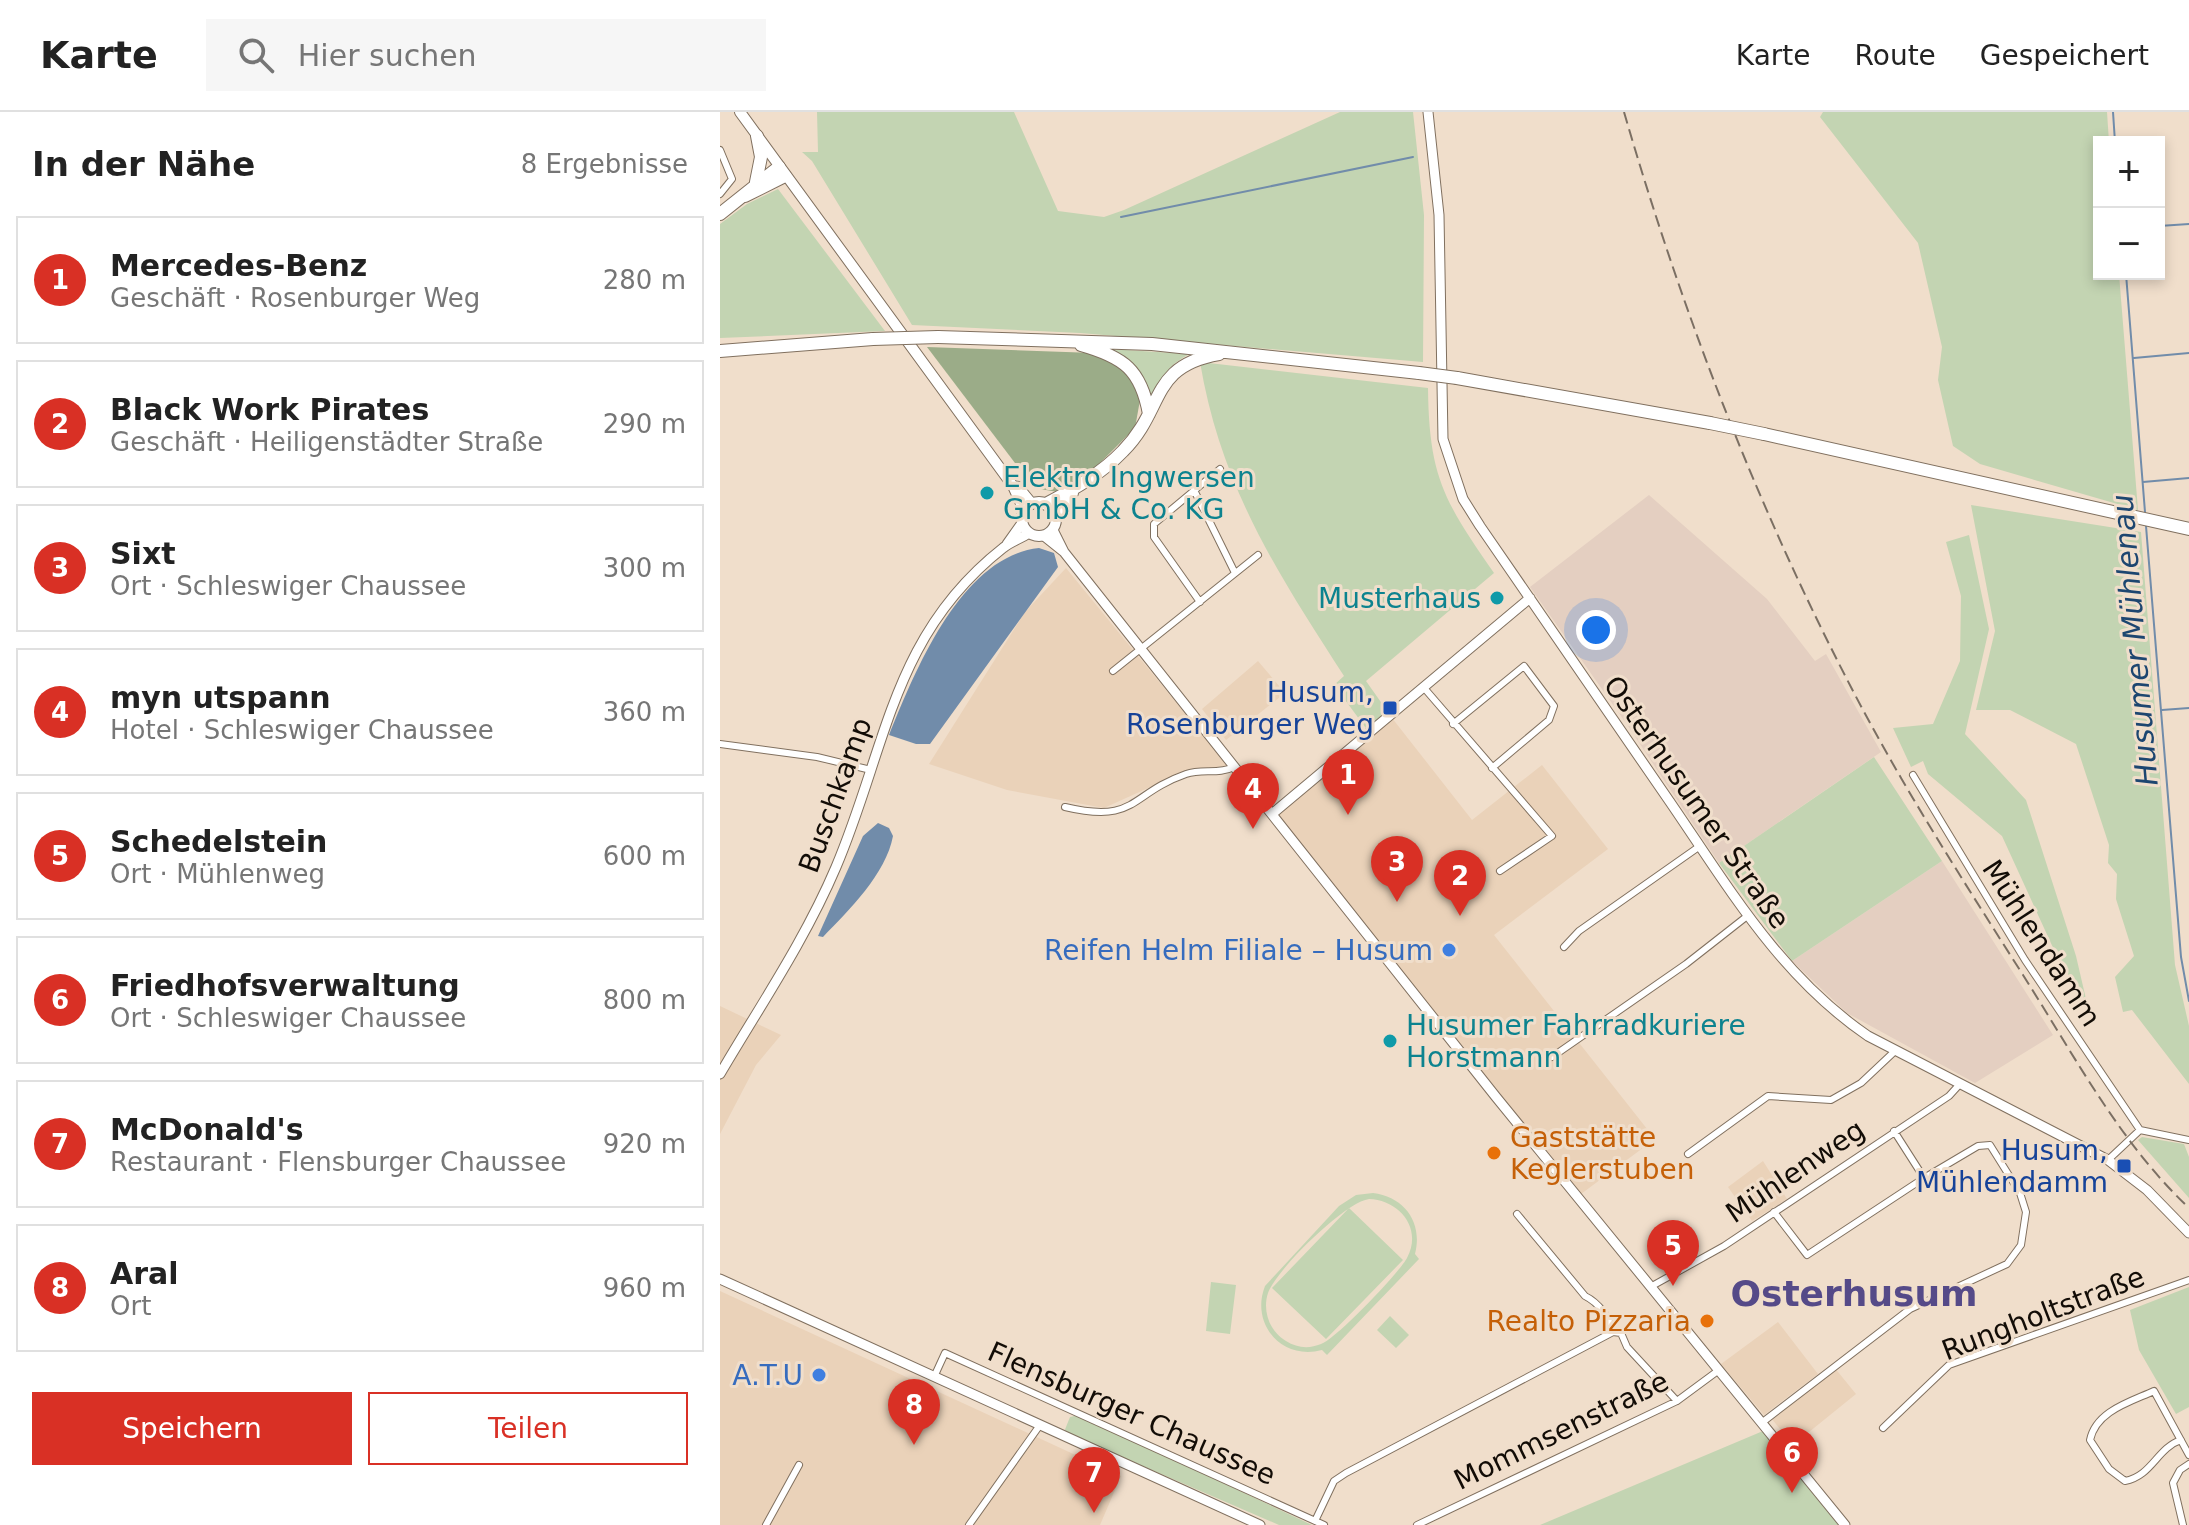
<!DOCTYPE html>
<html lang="de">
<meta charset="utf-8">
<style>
body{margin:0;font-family:"DejaVu Sans",sans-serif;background:#f6f6f6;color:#222}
.controls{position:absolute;right:24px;top:24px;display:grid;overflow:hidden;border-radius:0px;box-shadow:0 4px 12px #0003}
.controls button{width:72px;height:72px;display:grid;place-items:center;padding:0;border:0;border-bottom:2px solid #e0e0e0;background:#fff;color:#222;font:40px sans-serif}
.you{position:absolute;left:876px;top:518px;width:28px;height:28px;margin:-20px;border:6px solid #fff;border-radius:50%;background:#1a73e8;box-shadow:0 0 0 12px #1a73e833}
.badge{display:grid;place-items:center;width:52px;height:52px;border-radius:50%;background:#d93025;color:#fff;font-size:26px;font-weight:700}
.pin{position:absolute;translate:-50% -66px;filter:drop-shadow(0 2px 4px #0008)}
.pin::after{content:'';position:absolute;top:42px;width:28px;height:24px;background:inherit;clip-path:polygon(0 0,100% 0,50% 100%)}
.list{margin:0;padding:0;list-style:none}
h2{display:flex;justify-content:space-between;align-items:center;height:104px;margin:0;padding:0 32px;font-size:34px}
h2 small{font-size:26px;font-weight:400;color:#767676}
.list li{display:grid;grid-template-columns:52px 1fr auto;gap:24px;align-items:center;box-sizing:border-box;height:128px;margin:0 16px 16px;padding:0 16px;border:2px solid #e0e0e0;border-radius:0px}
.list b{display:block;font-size:30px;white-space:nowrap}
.list p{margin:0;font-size:26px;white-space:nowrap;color:#767676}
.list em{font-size:26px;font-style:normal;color:#767676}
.actions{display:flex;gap:16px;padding:24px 32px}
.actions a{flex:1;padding:18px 0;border:2px solid #d93025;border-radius:0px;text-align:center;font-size:28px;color:#d93025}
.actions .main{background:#d93025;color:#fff}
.icon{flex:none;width:44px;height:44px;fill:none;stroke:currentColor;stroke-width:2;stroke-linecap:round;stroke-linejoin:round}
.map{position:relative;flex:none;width:1469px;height:1413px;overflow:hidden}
header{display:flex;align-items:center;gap:48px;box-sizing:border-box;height:112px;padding:0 40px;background:#fff;border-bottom:2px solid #e0e0e0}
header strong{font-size:38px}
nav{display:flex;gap:44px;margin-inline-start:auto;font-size:28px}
.search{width:560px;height:72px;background:#f6f6f6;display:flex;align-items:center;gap:20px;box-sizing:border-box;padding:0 28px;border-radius:0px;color:#767676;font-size:30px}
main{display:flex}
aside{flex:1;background:#fff}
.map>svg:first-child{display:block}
</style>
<header>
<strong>Karte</strong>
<div class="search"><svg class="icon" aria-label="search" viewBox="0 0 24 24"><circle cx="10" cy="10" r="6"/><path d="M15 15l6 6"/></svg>Hier suchen</div>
<nav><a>Karte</a><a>Route</a><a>Gespeichert</a></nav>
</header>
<main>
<aside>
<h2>In der Nähe<small>8 Ergebnisse</small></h2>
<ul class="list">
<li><span class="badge">1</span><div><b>Mercedes-Benz</b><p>Geschäft · Rosenburger Weg</p></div><em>280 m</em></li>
<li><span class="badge">2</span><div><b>Black Work Pirates</b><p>Geschäft · Heiligenstädter Straße</p></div><em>290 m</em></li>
<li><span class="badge">3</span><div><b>Sixt</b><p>Ort · Schleswiger Chaussee</p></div><em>300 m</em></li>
<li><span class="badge">4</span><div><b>myn utspann</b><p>Hotel · Schleswiger Chaussee</p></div><em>360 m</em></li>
<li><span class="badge">5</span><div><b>Schedelstein</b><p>Ort · Mühlenweg</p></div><em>600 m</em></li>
<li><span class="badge">6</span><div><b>Friedhofsverwaltung</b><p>Ort · Schleswiger Chaussee</p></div><em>800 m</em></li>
<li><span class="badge">7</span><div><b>McDonald's</b><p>Restaurant · Flensburger Chaussee</p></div><em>920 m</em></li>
<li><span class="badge">8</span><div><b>Aral</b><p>Ort</p></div><em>960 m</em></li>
</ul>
<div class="actions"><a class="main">Speichern</a><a>Teilen</a></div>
</aside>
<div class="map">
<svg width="1469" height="1413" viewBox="0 0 1469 1413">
<rect width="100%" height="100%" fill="#f0decb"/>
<path fill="#ead2b9" d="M346,456L508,654L470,657L384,696L287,678L209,652L305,500Z
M538,549L565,581L506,628L482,597Z
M672,606L752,708L822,653L888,737L774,823L935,1027L861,1082L555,702Z
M0,894L61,923L36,953L0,1022Z
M1043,1049L1067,1087L1032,1109L1008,1075Z
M0,1179L401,1364L380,1413H0Z
M1058,1210L1098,1262L1044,1303L1001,1252Z
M1114,1255L1136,1282L1073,1333L1051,1306Z"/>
<path fill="#e4cfc1" d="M929,383L1047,487L1095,549L1106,542L1161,640L999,751L908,614L810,475Z
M1222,749L1333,923L1255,971L1127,901L1072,849Z"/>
<path fill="#c3d4b2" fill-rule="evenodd" d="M97,0H294L338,99L384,105L404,98L620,0H693L704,103L703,250L360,221L192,213L92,49L82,40H98Z
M1103,0H1387L1389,30H1379V162H1399L1418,398L1260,352L1233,334L1218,268L1222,235L1198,131L1100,5Z
M58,77L165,219L0,226V112L27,92Z
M389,237L470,242C447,253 440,268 430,291C427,263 412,250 389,237Z
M480,250L708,276C709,365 724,389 774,461L646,569L670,603L648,619L614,573L624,564C557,460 501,375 480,250Z
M1251,393L1421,420L1455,853L1469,914V972L1412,898L1403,900L1395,865L1414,844L1396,787L1397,762L1388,751L1389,733L1356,632L1290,598H1256L1275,519Z
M1249,423L1269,517L1245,622L1306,688L1356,844L1369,900L1335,840L1282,724L1208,662L1203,649L1191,655L1173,616L1213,612L1240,549L1241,484L1226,430Z
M1154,645L1222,749L1072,849L999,751Z
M1422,1025L1464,1032L1469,1045V1086L1418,1028Z
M653,1081C685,1085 703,1111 695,1142L699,1147L607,1243L602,1238C562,1249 530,1212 545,1174L619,1094L636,1083ZM649,1087C679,1088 703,1116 687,1146C679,1161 616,1227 601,1232C589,1237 577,1236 566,1229C550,1220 542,1199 548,1181C556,1158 625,1090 649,1087Z
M629,1096L683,1148L606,1227L552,1176Z
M491,1170L516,1173L510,1222L486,1219Z
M1469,1175V1295L1456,1302L1419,1238L1410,1198Z
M670,1204L689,1223L676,1236L657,1218Z
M359,1303L592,1413H559L344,1320L350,1305Z
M1043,1319L1122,1413H820Z"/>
<path fill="#9bac88" d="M207,235L374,241L404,257L413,268L420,288L415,316L374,357L338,380L314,376Z"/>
<path fill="#718caa" d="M319,436L334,441L338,455L210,632H196L169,623C195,559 241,444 319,436Z
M158,711L169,716L173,724C166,762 129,798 103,825L98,824L143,724Z"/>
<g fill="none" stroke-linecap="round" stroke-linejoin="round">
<path stroke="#718caa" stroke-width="2" d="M1393,0L1395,30
M401,105L693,45
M1439,114L1469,112
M1406,162L1425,400
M1414,246L1469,241
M1423,370L1469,366
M1426,414L1461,845L1469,889
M1442,598L1469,596"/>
<defs>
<path id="street" d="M0,38L12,67L0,82
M474,378L515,461
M480,490L434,425V412L500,357
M393,559L538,443
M705,577L832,724L780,759
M733,612L804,554L834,594L829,608L772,656
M0,632L97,645L151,658
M1193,663L1305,848L1420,1018L1469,1028
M345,695C417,712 409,682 466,662C482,656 498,663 514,655
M844,835L859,819L980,734
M832,945L966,852L1026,805
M968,1042L1048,984L1111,988L1141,971L1175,939
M1388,1048L1420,1018
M1054,1100L1087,1143L1204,1066L1174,1019
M797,1102L865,1184C879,1191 889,1205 893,1220L901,1221L907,1235L957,1289
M932,1174L1004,1134L1229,984L1239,973
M214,1265L225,1241L604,1413
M1044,1309L1190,1197L1287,1152L1301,1133L1306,1100L1300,1081L1270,1033L1258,1034L1204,1066
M1163,1316L1229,1253L1469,1168
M1461,1328C1437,1336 1432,1364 1405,1369L1389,1357L1370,1328C1376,1299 1410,1290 1434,1279L1469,1343
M595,1409L614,1369L626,1361L893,1220
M46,1413L79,1353
M249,1413L320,1313
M697,1413L957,1289L999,1258
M1463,1413L1453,1371L1460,1358L1469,1352"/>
<path id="secondary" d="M708,0L719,103L723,327L743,387L760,414C824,506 887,598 950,690C1009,776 1060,864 1148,924L1388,1048L1427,1078L1469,1121
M333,418L344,440
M324,424L344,440L776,985L1125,1413
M287,432L302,411
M552,702L810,486
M0,962C40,894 85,828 116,755C167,635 172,523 283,436C290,430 300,427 309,421
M0,1167L540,1413"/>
<path id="primary" d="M20,0L293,374L304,398
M293,374L298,375L312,392
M302 407a17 17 0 1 1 34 0a17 17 0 1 1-34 0Z"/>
<path id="highway" d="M36,70L41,45L37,24
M25,84L65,64
M0,102L59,55
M218,225L432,232L699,261
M361,233C404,245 421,258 429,302
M0,239L153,227
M737,266L990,311
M1044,322L1469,417
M326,392C354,377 381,362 403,339C445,297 429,254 499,242
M335,403L352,381"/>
</defs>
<use href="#street" stroke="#80705f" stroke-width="8"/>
<use href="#secondary" stroke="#80705f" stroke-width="11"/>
<use href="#primary" stroke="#80705f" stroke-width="12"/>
<use href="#highway" stroke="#80705f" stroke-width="14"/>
<use href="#street" stroke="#fff" stroke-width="6"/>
<use href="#secondary" stroke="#fff" stroke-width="9"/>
<use href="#primary" stroke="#fff" stroke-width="10"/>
<use href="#highway" stroke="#fff" stroke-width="12"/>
<path stroke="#7b6f63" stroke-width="2" stroke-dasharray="12 6" stroke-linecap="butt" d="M904,0C962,200 1037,395 1133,579C1184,677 1244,770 1303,863C1354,943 1400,1031 1469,1096"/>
<defs>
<path id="highway-bridge" d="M153,227L218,225
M699,261L737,266
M990,311L1044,322"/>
</defs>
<use href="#highway-bridge" stroke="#80705f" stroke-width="14" stroke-linecap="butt"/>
<use href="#highway-bridge" stroke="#fff" stroke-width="12"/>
</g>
<g fill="#0f9aa8" stroke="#f0decb" stroke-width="3">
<circle cx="267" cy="381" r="8"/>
<circle cx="777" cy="486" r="8"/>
<circle cx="670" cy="929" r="8"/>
</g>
<g fill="#1a4fb4" stroke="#f0decb" stroke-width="3">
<rect x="662" y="588" width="16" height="16" rx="4"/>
<rect x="1396" y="1046" width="16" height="16" rx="4"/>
</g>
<g fill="#3f7fe0" stroke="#f0decb" stroke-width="3">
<circle cx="729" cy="838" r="8"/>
<circle cx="99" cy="1263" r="8"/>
</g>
<g fill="#e8710a" stroke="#f0decb" stroke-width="3">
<circle cx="774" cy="1041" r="8"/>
<circle cx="987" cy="1209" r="8"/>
</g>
<g text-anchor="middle" stroke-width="6" stroke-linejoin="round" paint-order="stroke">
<g font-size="28" fill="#0d838f" stroke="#f0decb" text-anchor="start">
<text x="283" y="375">Elektro Ingwersen<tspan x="283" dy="32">GmbH &amp; Co. KG</tspan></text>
<text x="761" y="496" text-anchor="end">Musterhaus</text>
<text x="686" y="923">Husumer Fahrradkuriere<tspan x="686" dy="32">Horstmann</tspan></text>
</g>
<g font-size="28" fill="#164399" stroke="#f0decb" text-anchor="end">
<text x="654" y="590">Husum,<tspan x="654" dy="32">Rosenburger Weg</tspan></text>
<text x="1388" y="1048">Husum,<tspan x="1388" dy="32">Mühlendamm</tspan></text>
</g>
<g font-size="28" fill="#120c06" stroke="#f0decb">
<text transform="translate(115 683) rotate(-70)" y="10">Buschkamp</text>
<text transform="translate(977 690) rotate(55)" y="10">Osterhusumer Straße</text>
<text transform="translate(1322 831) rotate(57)" y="10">Mühlendamm</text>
<text transform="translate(1075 1059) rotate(-34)" y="10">Mühlenweg</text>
<text transform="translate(1323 1201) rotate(-21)" y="10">Rungholtstraße</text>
<text transform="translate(412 1301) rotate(24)" y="10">Flensburger Chaussee</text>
<text transform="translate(841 1318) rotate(-26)" y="10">Mommsenstraße</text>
</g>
<g font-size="28" fill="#366cbe" stroke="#f0decb" text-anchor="end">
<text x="713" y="848">Reifen Helm Filiale – Husum</text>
<text x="83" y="1273">A.T.U</text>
</g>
<g font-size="28" fill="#c56008" stroke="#f0decb" text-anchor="start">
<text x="790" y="1035">Gaststätte<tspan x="790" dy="32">Keglerstuben</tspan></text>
<text x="971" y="1219" text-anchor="end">Realto Pizzaria</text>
</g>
<g font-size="30" font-style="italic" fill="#1d4670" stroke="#f0decb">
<text transform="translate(1415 528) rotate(-95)" y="10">Husumer Mühlenau</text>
</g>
<g font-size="36" font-weight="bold" fill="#554a88" stroke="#f0decb">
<text x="1134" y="1194">Osterhusum</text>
</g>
</g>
</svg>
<div class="controls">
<button>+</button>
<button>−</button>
</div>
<div class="you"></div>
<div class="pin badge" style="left:628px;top:703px">1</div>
<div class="pin badge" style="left:740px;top:804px">2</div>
<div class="pin badge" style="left:677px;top:790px">3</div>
<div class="pin badge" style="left:533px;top:717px">4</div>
<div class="pin badge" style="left:953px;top:1174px">5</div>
<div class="pin badge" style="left:1072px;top:1381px">6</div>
<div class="pin badge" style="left:374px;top:1401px">7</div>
<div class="pin badge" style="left:194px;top:1333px">8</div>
</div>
</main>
